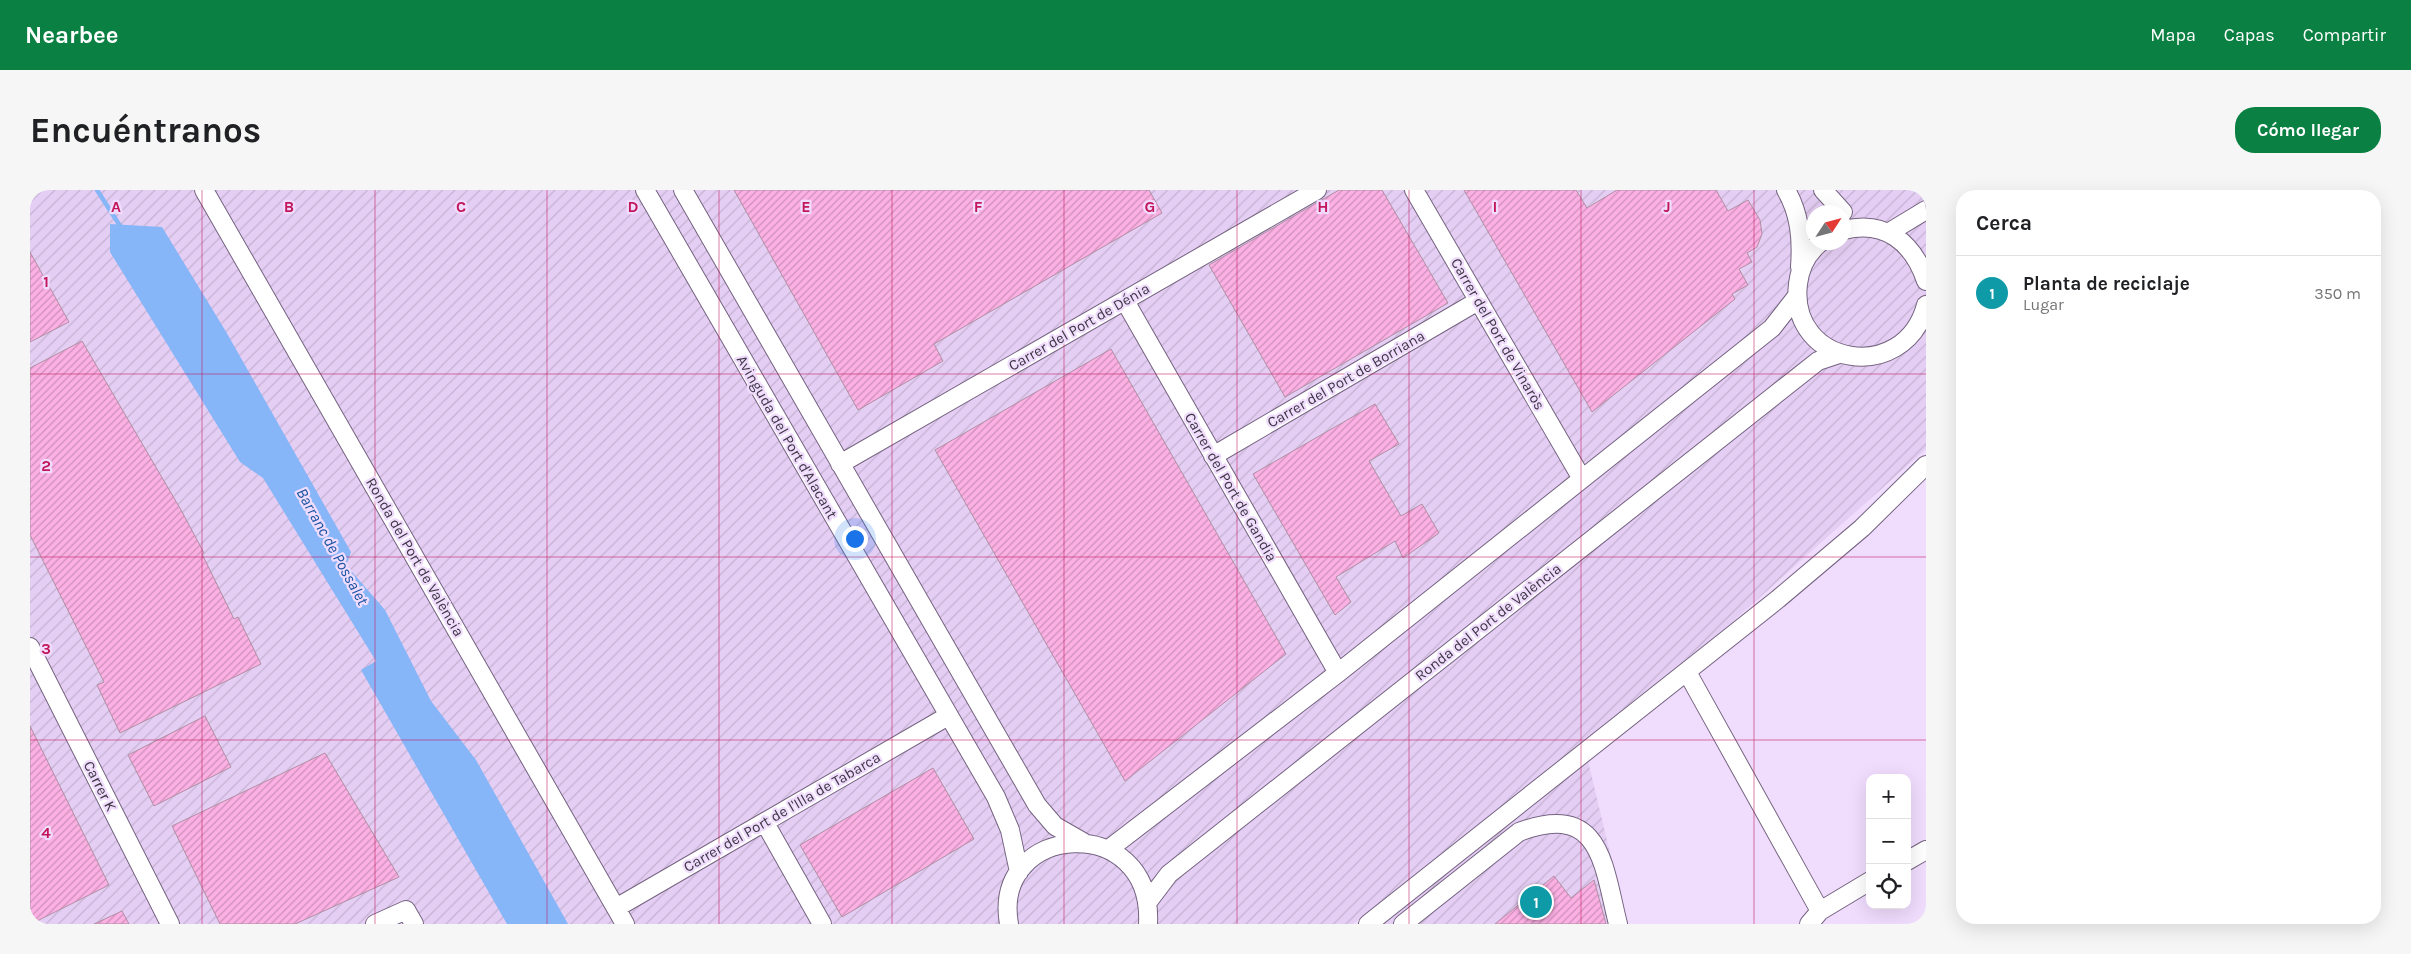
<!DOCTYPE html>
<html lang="es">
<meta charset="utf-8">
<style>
body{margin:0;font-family:Karla,sans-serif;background:#f6f6f6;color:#202124}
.controls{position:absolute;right:15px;bottom:15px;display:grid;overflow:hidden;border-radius:10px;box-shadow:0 5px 20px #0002}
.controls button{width:45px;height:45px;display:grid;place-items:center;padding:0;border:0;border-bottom:1px solid #e0e0e0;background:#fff;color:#202124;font:25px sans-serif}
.compass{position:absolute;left:1776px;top:15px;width:45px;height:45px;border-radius:50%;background:#fff;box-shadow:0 5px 20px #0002;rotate:54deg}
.you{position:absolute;left:824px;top:348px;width:18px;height:18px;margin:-12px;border:4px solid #fff;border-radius:50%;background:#1a73e8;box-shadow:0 0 0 8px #1a73e833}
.badge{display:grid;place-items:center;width:32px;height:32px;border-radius:50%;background:#0b8043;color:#fff;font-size:16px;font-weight:700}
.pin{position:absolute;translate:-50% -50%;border:2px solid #fff;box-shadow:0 1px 5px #0006}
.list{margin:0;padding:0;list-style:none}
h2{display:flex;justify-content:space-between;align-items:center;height:65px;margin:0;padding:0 20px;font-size:21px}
h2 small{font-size:16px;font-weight:400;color:#757577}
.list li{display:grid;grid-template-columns:32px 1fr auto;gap:15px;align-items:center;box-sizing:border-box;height:75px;padding:0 20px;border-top:1px solid #e0e0e0}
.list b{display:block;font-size:19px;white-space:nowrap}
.list p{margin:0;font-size:16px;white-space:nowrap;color:#757577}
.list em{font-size:16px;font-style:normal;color:#757577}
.icon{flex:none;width:28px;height:28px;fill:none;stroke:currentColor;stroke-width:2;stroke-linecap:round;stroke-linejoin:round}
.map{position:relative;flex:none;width:1896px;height:734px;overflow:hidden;border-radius:20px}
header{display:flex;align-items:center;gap:30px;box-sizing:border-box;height:70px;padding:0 25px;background:#0b8043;color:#fff}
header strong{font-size:24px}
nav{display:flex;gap:28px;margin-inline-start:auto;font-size:18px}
.intro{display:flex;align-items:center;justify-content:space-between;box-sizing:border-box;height:120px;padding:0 30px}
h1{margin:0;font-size:35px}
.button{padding:12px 22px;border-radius:20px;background:#0b8043;color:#fff;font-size:18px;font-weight:700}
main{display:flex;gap:30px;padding:0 30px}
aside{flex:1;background:#fff;border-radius:20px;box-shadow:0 5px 20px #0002}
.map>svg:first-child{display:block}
</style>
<header>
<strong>Nearbee</strong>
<nav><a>Mapa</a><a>Capas</a><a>Compartir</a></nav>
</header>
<div class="intro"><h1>Encuéntranos</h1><a class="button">Cómo llegar</a></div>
<main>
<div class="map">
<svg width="1896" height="734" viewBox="0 0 1896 734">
<defs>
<pattern id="industrial-furrows" width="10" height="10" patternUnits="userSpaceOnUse" patternTransform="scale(1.25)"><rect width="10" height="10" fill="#e5cef4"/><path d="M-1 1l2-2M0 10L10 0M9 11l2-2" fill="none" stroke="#c5b2d2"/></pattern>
<pattern id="building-hatch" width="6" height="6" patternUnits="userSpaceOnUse" patternTransform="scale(1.25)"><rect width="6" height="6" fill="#fcb0e4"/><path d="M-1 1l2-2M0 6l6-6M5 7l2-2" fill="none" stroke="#cd90ba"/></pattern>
</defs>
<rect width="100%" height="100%" fill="#f0dcfd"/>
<path fill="url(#industrial-furrows)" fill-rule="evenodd" d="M0,0H1896V259L1701,433L1323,734H0ZM1784,22H1814V52H1784Z
M1557,567L1597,734H1348Z"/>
<path fill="#86b5f8" d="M80,34L132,37L195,140L321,362L316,375L355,420L401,511L446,570L538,734H477L331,480L346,471L233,288L210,272L80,62Z"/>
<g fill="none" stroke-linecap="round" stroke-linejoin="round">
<path stroke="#86b5f8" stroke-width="4.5" d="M67,0L92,39"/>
</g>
<path fill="url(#building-hatch)" stroke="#af8fa4" d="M704,0H1119L1132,23L904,154L913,171L828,220Z
M1309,0H1352L1418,113L1255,207L1179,75Z
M1434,0H1546L1557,18L1587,0H1686L1698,21L1718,10L1730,30L1732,44L1727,57L1717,63L1722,72L1709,79L1718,95L1702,104L1705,109L1562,222Z
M0,62L39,132L0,152Z
M52,151L151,320L174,363L172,364L204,429L208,427L231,474L90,543L67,495L74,492L0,345V178Z
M1081,159L1256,464L1095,591L905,260Z
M1345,214L1369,254L1339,271L1371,326L1392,314L1409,343L1373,368L1365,351L1306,387L1321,412L1305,425L1223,284Z
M175,526L201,577L124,616L98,565Z
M0,536L79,695L1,734H0Z
M295,563L369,687L265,734H190L142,636Z
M903,578L944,649L812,727L770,655Z
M1524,686L1541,708L1564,690L1576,734H1465Z
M92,721L99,734H64Z"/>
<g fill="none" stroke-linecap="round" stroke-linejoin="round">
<defs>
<path id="minor" d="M174,0L595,734
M615,0L966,607L980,640L989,682
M653,0L1007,615L1025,636L1053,652
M1384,0L1552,289
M1756,0C1770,24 1772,49 1770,77
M1793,0L1813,22
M1814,40C1855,30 1883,52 1896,91
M1858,43L1896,20
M1791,52C1777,63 1770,77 1768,94C1758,176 1874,196 1896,115
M1095,111L1308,483
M1183,266L1448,111
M810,274L1287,0
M0,457L140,734
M1657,482L1790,721L1840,691
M735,633L792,734
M1079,659L1308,483L1742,138L1767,106
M1877,671L1896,660
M1117,713L1139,684L1788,171L1809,164
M586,718L918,526
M345,734L376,720L384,734
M979,734C961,632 1124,621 1118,734
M1338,734L1748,409L1832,338L1896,275
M1373,734L1489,642C1571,611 1573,674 1588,734
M1779,734L1790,721"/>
</defs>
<use href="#minor" stroke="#756380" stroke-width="20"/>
<use href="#minor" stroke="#fff" stroke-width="18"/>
</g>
<path fill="none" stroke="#c2185b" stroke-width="1" stroke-opacity="0.55" d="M172,0V734M345,0V734M517,0V734M689,0V734M862,0V734M1034,0V734M1207,0V734M1379,0V734M1551,0V734M1724,0V734M0,184H1896M0,367H1896M0,550H1896"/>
<g text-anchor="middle" stroke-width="4.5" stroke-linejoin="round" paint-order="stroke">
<g font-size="15" fill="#3d3643" stroke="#f0dcfd">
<text transform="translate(1049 137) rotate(-30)" y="5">Carrer del Port de Dénia</text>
<text transform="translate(1468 144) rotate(60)" y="5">Carrer del Port de Vinaròs</text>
<text transform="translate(1316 189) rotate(-30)" y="5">Carrer del Port de Borriana</text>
<text transform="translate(757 247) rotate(60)" y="5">Avinguda del Port d'Alacant</text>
<text transform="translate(1201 297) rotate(60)" y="5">Carrer del Port de Gandia</text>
<text transform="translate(385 367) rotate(60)" y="5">Ronda del Port de València</text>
<text transform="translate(1458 432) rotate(-38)" y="5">Ronda del Port de València</text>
<text transform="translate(70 596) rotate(63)" y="5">Carrer K</text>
<text transform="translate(752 622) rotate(-30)" y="5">Carrer del Port de l'Illa de Tabarca</text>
</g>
<g font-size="16" font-style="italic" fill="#1853a1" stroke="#f0dcfd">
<text transform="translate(303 356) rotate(61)" y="6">Barranc de Possalet</text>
</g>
</g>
<g font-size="16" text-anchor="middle" font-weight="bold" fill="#c2185b" stroke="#f0dcfd" stroke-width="4.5" stroke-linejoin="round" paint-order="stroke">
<text x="86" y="22">A</text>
<text x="259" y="22">B</text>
<text x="431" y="22">C</text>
<text x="603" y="22">D</text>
<text x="776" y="22">E</text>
<text x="948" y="22">F</text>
<text x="1120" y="22">G</text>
<text x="1293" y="22">H</text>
<text x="1465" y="22">I</text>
<text x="1637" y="22">J</text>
<text x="16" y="97">1</text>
<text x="16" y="281">2</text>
<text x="16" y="464">3</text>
<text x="16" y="648">4</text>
</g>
</svg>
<div class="controls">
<button>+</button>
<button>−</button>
<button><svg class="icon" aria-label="locate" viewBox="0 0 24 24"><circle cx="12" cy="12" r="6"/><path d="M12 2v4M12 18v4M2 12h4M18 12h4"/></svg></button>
</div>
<svg class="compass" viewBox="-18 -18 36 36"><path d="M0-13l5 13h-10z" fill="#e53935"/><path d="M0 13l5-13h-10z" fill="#757577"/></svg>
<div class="you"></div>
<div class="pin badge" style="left:1506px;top:712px;background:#0f9aa8">1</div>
</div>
<aside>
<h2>Cerca<small></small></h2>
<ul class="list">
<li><span class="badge" style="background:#0f9aa8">1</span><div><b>Planta de reciclaje</b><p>Lugar</p></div><em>350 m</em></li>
</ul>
</aside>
</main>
